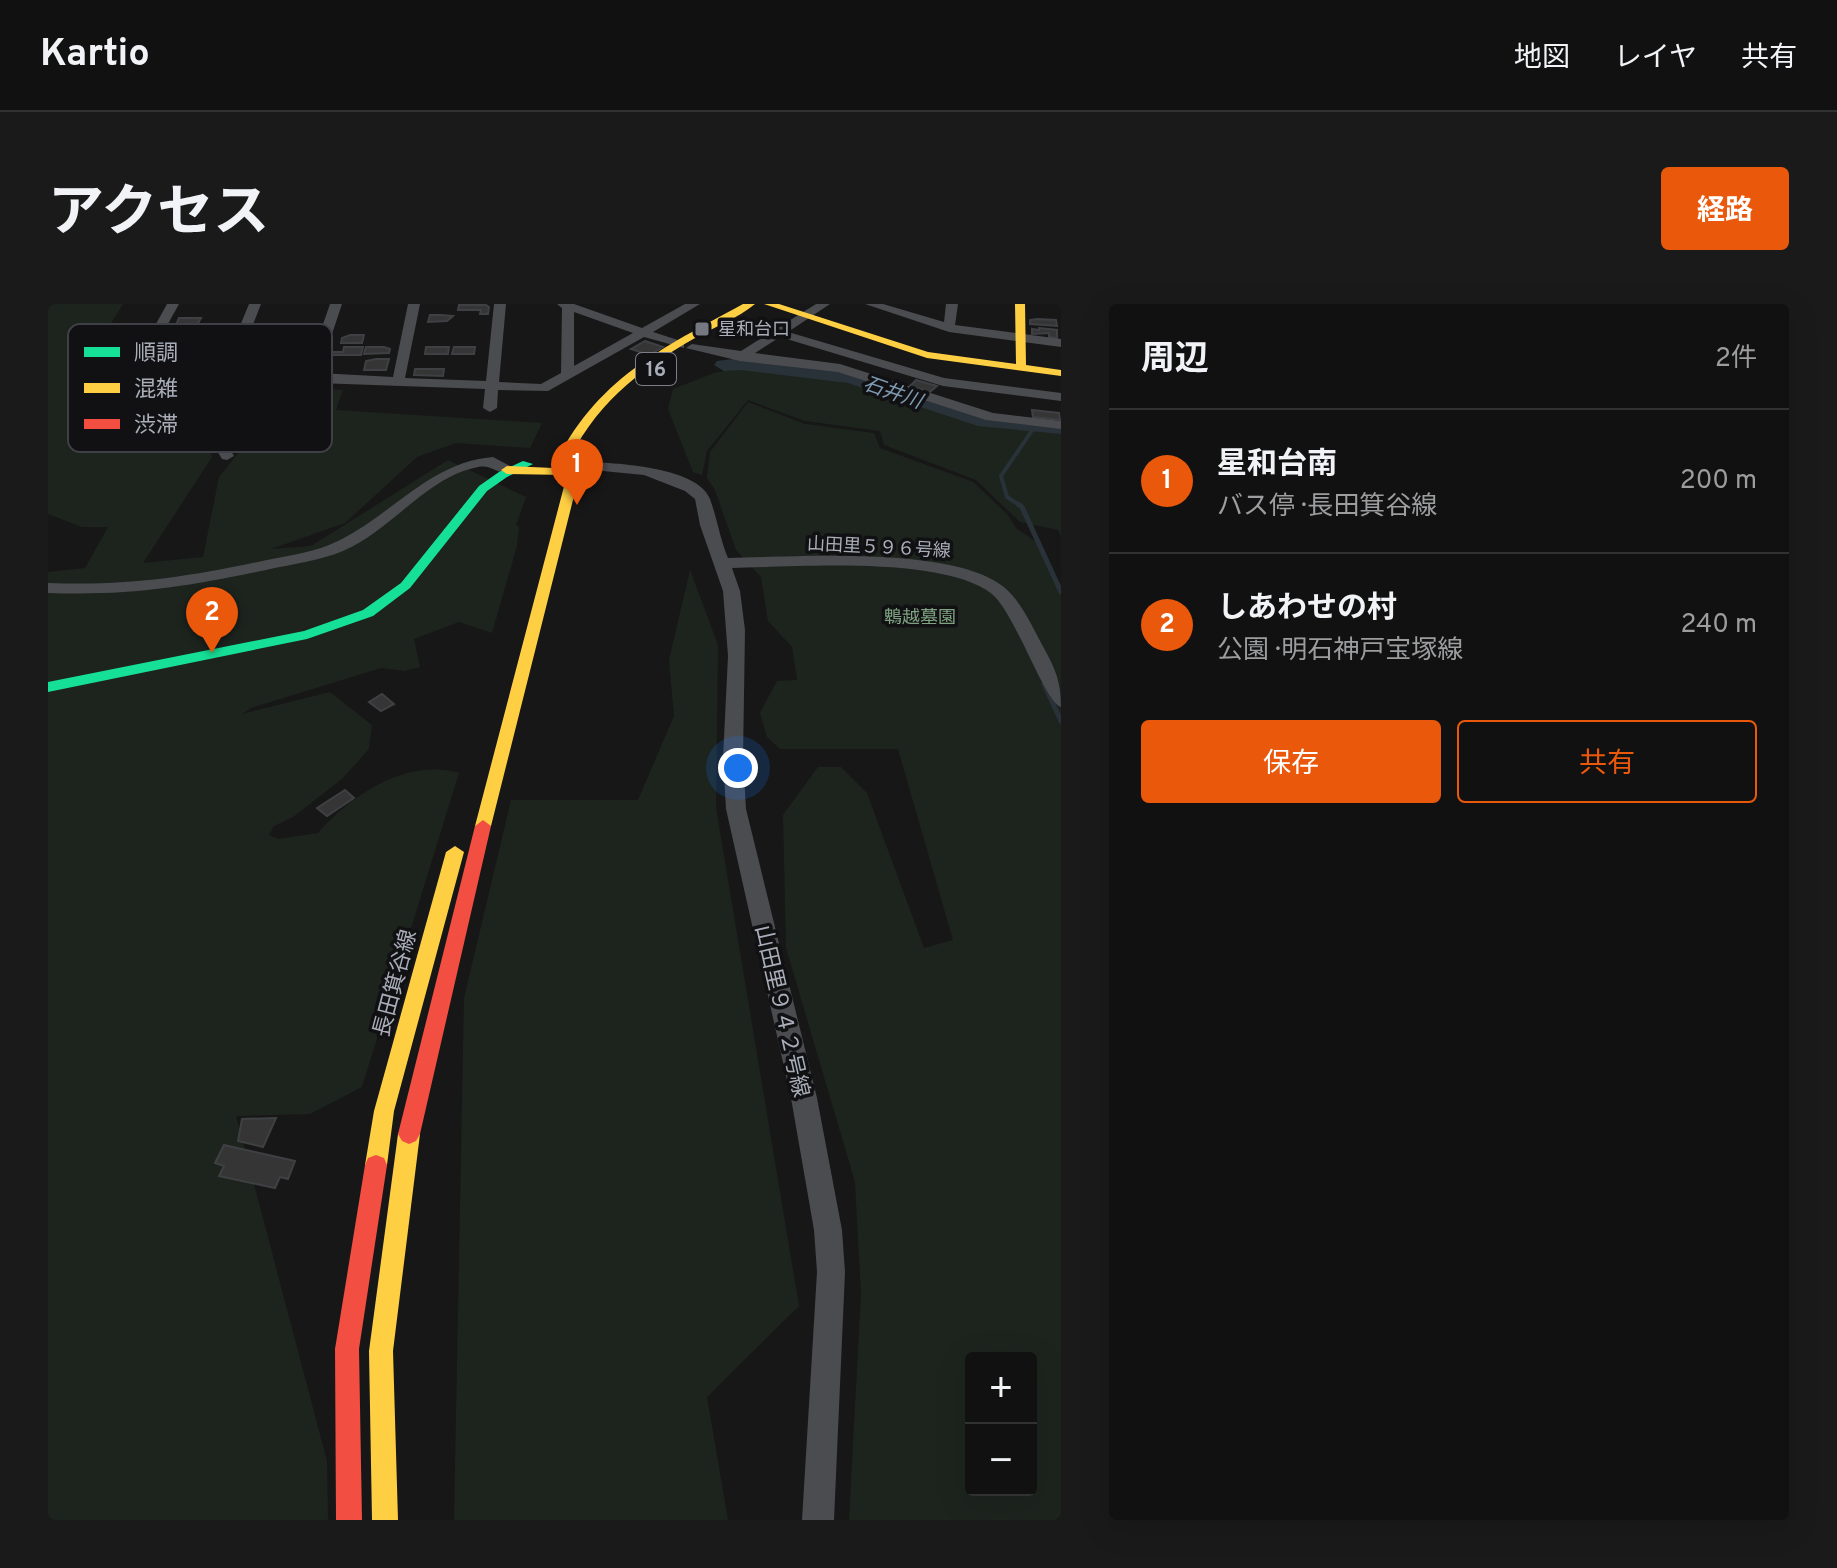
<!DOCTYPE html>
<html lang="ja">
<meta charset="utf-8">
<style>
body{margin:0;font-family:Overpass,"Noto Sans JP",sans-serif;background:#1a1a1a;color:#f1f3f6}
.controls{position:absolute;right:24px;bottom:24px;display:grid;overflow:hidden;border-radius:8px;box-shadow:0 8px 32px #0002}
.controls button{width:72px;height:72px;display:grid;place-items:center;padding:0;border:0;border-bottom:2px solid #303131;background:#111;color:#f1f3f6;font:40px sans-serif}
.you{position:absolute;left:690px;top:464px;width:28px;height:28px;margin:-20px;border:6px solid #fff;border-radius:50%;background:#1a73e8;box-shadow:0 0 0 12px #1a73e833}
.badge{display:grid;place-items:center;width:52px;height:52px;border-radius:50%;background:#ea580c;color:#fff;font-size:26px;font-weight:700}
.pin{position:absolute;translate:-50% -66px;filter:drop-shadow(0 2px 4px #0008)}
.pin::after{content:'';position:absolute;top:42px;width:28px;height:24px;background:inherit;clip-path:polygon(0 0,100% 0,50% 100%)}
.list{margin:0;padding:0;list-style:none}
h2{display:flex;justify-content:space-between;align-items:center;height:104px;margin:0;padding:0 32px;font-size:34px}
h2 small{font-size:26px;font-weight:400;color:#9c9d9f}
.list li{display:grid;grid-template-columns:52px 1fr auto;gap:24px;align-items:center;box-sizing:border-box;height:144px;padding:0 32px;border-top:2px solid #303131}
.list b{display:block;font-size:30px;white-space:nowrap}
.list p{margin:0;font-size:26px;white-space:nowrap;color:#9c9d9f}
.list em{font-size:26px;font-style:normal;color:#9c9d9f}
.actions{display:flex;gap:16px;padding:24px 32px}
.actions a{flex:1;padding:18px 0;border:2px solid #ea580c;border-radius:8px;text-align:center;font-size:28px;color:#ea580c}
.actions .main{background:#ea580c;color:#fff}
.map{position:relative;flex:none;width:1013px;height:1216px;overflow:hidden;border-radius:8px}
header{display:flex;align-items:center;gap:48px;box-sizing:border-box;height:112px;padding:0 40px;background:#111;border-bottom:2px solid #303131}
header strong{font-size:38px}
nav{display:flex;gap:44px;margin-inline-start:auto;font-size:28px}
.intro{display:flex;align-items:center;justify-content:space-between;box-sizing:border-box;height:192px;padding:0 48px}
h1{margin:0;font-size:56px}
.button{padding:20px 36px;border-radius:8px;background:#ea580c;color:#fff;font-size:28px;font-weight:700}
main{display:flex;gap:48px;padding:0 48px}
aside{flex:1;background:#111;border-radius:8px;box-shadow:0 8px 32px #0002}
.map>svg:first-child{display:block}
</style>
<header>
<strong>Kartio</strong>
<nav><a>地図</a><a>レイヤ</a><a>共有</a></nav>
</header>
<div class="intro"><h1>アクセス</h1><a class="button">経路</a></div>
<main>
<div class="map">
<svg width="1013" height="1216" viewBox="0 0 1013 1216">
<rect width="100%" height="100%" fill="#171717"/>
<path fill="#1d241e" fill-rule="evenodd" d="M0,0H75L27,78L50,82L72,80L81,90L75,103H148L164,153L95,259L155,253L171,173L195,143L212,88L236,83L295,86L288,106L494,119L482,144L408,139L369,153L297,219L223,245L263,242L400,156L478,193L468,221L471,223L469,242L444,329L411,318L366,335L372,363L356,367L333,364L203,404L194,410L282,388L324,421L321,445L294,475L245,513L226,522L221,531L230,535L270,529C303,491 359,454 411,469L314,783L262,810L188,812L279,1157L280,1216H0V268L37,264L60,223H34L0,210Z
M692,64L797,73L930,117L1013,127V233L1010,226L972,218L928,176L836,141L832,127L757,117L700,96L659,147L654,171L645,168L620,105L625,85L666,69Z
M700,98L757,120L826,129L832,144L925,178L959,210L968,224L991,240L1013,288V1216H801L813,989L807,878L738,644L735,511L770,463H793L819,489L876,644L905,636L850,445H732L719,433L712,409L729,377L749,376L744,343L720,317L713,273L688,246L667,186L659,174L662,148ZM923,1054H983V1186H923Z
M642,266L670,341L668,504L751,1002L659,1093L680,1216H406L416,694L463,496H590L626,412L621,356Z"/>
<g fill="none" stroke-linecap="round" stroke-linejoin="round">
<path stroke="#2a3239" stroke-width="4" d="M973,202L959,193L953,172L987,122"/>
<path stroke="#2a3239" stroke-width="5" d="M970,200L974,203L1013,288
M996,380L1013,417"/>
<path fill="#2a3239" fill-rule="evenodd" d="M693,54L803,67L933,110L1013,118V130L930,122L800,79L693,66L676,67L666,61L669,57Z"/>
</g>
<path fill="#353536" stroke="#3f4043" stroke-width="2" d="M411,1H438L441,3L440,10H432L433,6H410Z
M382,11H393L405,12L399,17L380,18Z
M131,14H153L149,21H128Z
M989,15L1008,16L1009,22L982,20V16Z
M991,24L1009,26V34L1001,33V29L984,30V25L991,26Z
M302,31H316L314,39H293L294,34Z
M597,37L615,43L601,51L583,45Z
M296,43H315L313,51H283L284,48H295Z
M318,43H336L342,45L341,49L316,50Z
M378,43H401L400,50H377Z
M406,43H427L426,50H404Z
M328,55H341L338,66H316L318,57Z
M367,65H396L395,72L366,71Z
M868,76L889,82L882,88L862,82Z
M984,106L1011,109L1012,116L985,113Z
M334,390L346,400L333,407L321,398Z
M297,486L306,494L279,512L269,504Z
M228,814L215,843L190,837L194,815Z
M176,841L247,857L240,875L232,873L227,884L171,872L176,862L167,859Z"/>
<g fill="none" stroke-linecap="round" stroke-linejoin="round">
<path fill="#4b4c50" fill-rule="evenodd" d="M119,0H131L100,56L104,64L113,68H173L201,0H213L186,69H258L282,0H294L271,69L345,73L360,0H372L357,74L438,77L446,0H458L451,78L493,80L513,69L514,4L509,0H526L594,24L637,0H652L605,28L636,38V44L596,33L500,87L450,86L449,104L442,108L435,104L437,85L182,76L166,118L186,152L179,156L174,155L152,118L169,76H111L93,69L88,56ZM526,8L585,29L526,62Z
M768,0H782L740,28L896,74L1013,89V97L895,82L732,33L707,49L792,60L945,109L1013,117V125L938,116L790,68L692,57L638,44L644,40L693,47Z
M817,0H835L896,18L898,0H910L907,21L1013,35V43L901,28Z
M445,153L464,163V169C451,172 444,160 430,163C378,173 343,227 295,247C271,257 244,260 218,266C138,283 82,292 0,289V279C83,282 139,273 219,256C243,251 268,248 290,237C344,211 382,158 445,153Z
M529,157C560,159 649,161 662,195C669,214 672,235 680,254C745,253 907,241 957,284C972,297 982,318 991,335C1005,361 1013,373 1013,403C997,399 967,309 944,290C895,251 746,263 684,264L692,287L697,326L695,454L698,505L769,794L794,926L797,968L786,1216H754L769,968L766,926L743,794L678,505L675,454L680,352L675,287L652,221L647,195L637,187L596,171L524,164V158Z"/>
<path fill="#16e098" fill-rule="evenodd" d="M475,157L485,160L459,173L439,187L362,284L325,312L259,335L0,388V378L256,327L315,306L353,279L431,182L451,168Z"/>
<path fill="#ffcf43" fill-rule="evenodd" d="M695,0H707C690,14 667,23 647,34C588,68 546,101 517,164L532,168L443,522L435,528L429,526L427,522L519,171L459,170L453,166L459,162L505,164C547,75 613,45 695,0Z
M716,0H731L880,48L968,60L967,0H977L978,61L1013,66V72L879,54Z
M407,542L416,548L346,807L339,861L336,868L328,871L320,868L317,861L326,807L398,548Z
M361,820L368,823L372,830L345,1047L350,1216H324L321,1047L350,830L354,823Z"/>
<path fill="#f24e42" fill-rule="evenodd" d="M435,516L443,522L372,830L368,837L361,840L354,837L350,830L427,522Z
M328,851L336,854L339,861L311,1045L314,1216H288L287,1045L317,861L320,854Z"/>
</g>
<rect fill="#757880" stroke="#111113" stroke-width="3" x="646" y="17" width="16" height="16" rx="4"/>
<g text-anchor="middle" stroke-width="7" stroke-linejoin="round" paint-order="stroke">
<g font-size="18" fill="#a8adb8" stroke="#111113" text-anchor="start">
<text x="670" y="31">星和台口</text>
</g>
<g font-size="18" fill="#a8adb8" stroke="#111113">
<text transform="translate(831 243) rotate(3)" y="6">山田里５９６号線</text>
</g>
<g font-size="18" fill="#7fa381" stroke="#111113">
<text x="872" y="319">鵯越墓園</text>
</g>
<rect fill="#111113" stroke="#7b7e86" stroke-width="2" x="588" y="49" width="40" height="32" rx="6"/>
<g font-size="20" font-weight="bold" fill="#a8adb8">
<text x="608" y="72">16</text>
</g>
<g font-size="20" font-style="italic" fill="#7f9bb3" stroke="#111113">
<text transform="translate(845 88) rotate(19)" y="7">石井川</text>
</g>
<g font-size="22" fill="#a8adb8" stroke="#111113">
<text transform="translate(346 679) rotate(-75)" y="8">長田箕谷線</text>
<text transform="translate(735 707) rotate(77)" y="8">山田里９４２号線</text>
</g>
</g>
<rect x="20" y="20" width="264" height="128" rx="12" fill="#111113" stroke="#3e4045" stroke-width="2"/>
<rect x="36" y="43" width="36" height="10" fill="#16e098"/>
<rect x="36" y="79" width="36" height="10" fill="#ffcf43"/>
<rect x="36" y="115" width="36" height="10" fill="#f24e42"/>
<g font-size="22" fill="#a8adb8">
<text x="86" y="56">順調</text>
<text x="86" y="92">混雑</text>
<text x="86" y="128">渋滞</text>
</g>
</svg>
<div class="controls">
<button>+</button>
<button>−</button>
</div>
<div class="you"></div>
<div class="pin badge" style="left:529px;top:201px">1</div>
<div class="pin badge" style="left:164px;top:349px">2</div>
</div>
<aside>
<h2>周辺<small>2件</small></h2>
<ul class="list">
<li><span class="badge">1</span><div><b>星和台南</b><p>バス停 · 長田箕谷線</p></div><em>200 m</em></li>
<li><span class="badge">2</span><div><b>しあわせの村</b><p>公園 · 明石神戸宝塚線</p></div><em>240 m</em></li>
</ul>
<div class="actions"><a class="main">保存</a><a>共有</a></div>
</aside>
</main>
